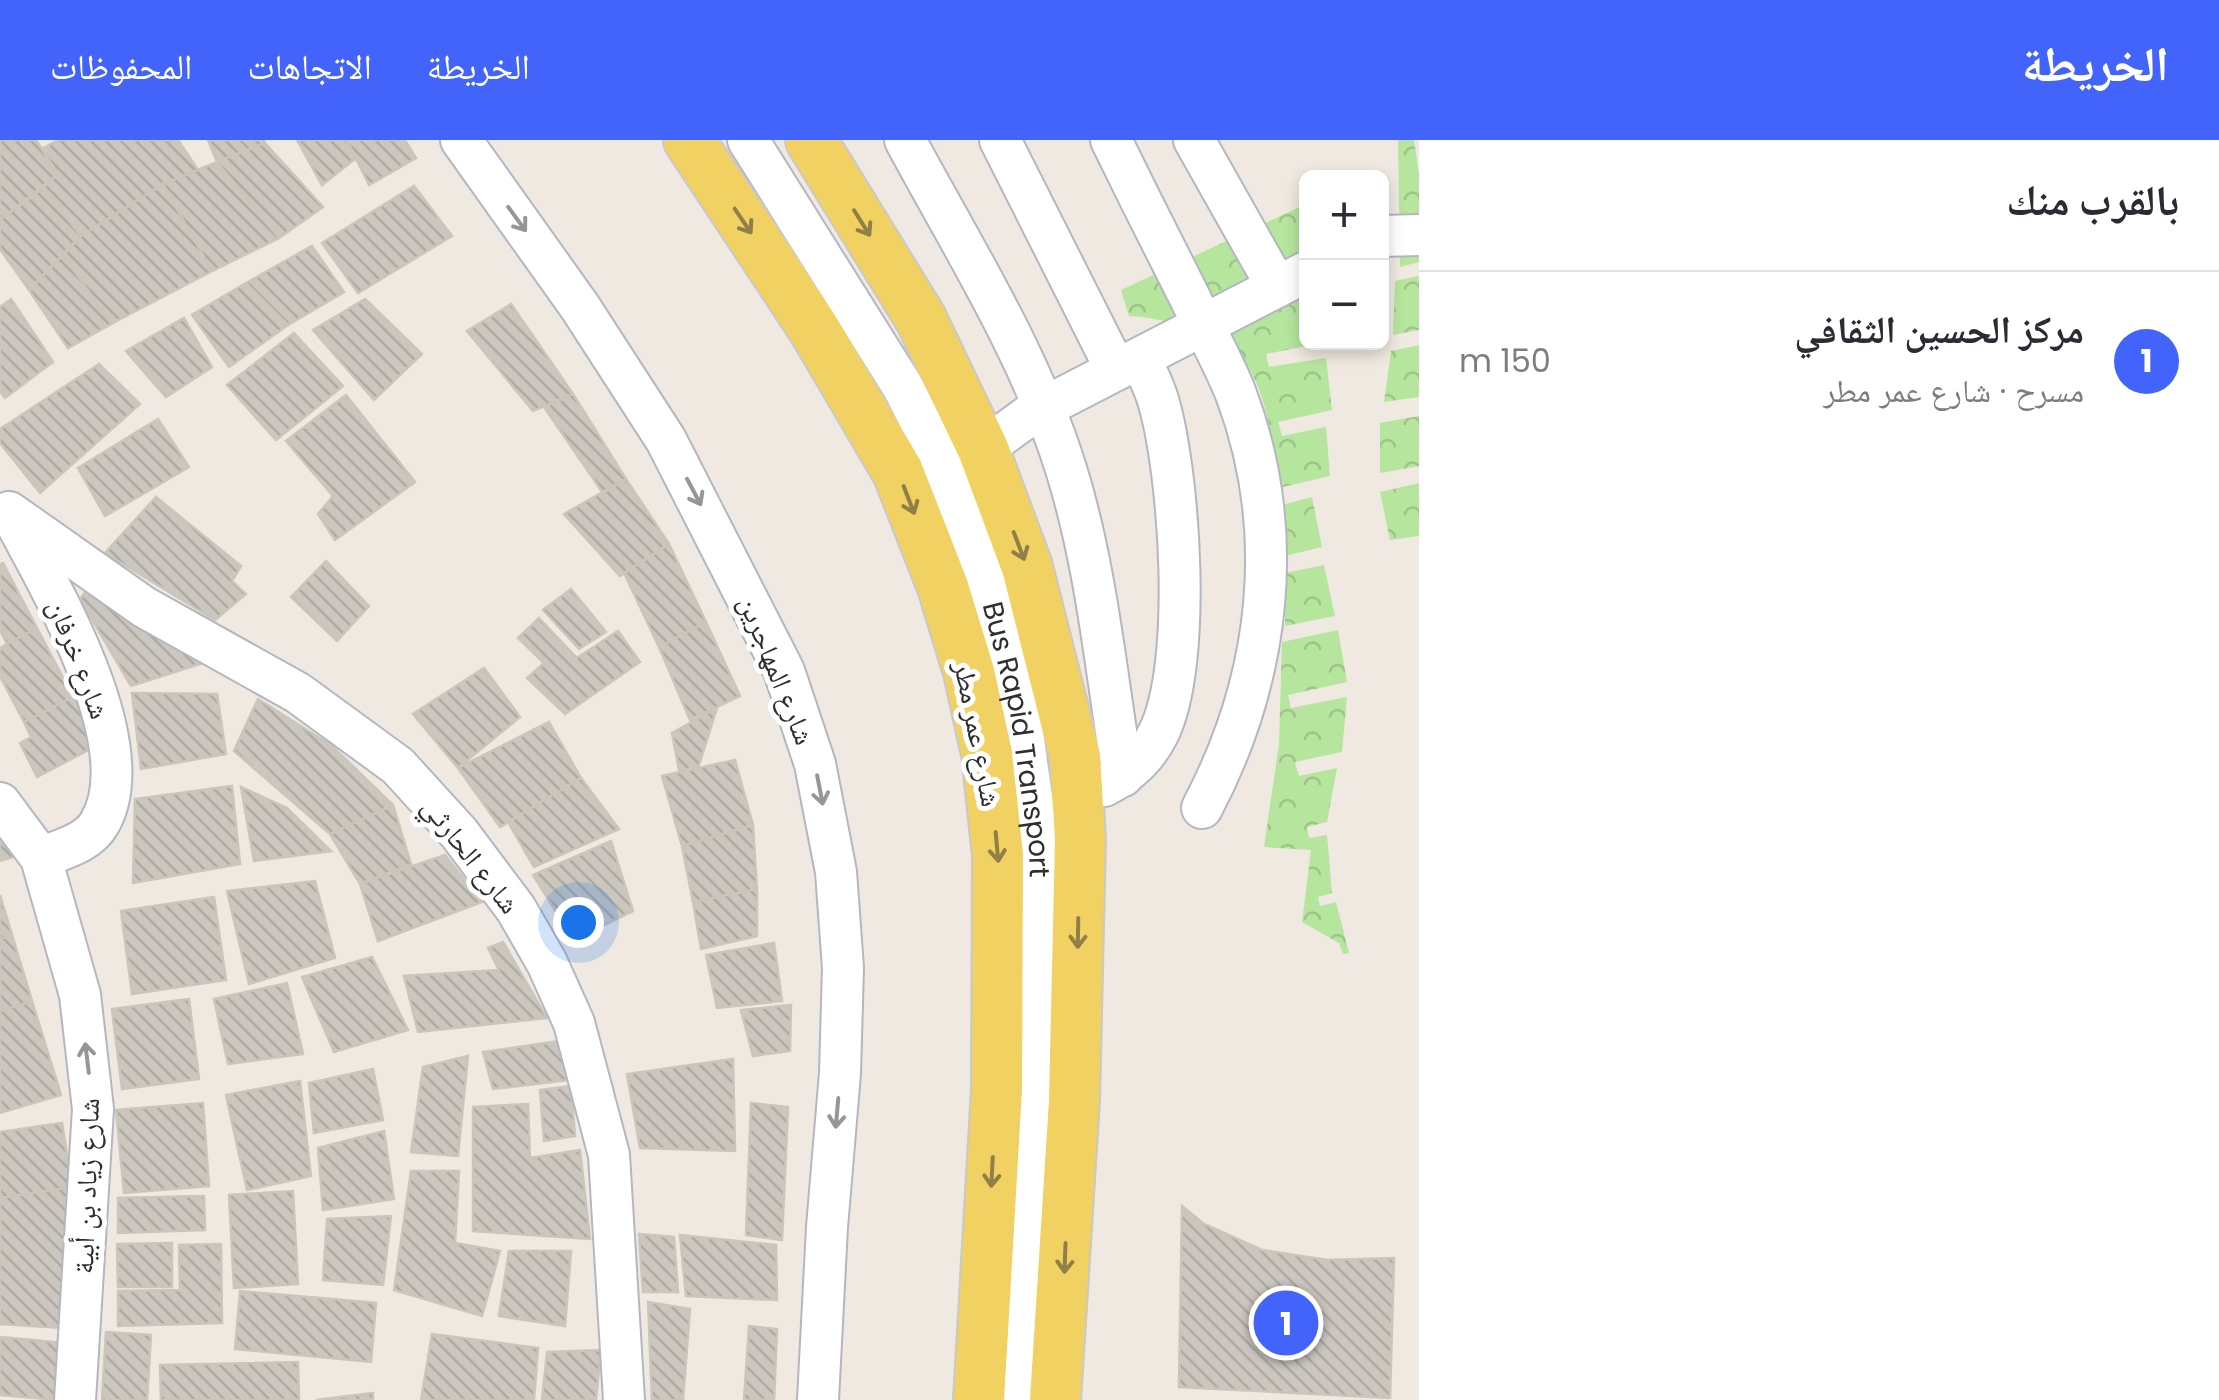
<!DOCTYPE html>
<html lang="ar">
<meta charset="utf-8">
<style>
body{margin:0;font-family:Poppins,"Noto Naskh Arabic",sans-serif;background:#f2f2f3;color:#2b2b33;direction:rtl}
.controls{position:absolute;right:30px;top:30px;display:grid;overflow:hidden;border-radius:15px;box-shadow:0 5px 15px #0003}
.controls button{width:90px;height:90px;display:grid;place-items:center;padding:0;border:0;border-bottom:2px solid #e1e1e2;background:#fff;color:#2b2b33;font:50px sans-serif}
.you{position:absolute;left:578px;top:782px;width:35px;height:35px;margin:-25px;border:8px solid #fff;border-radius:50%;background:#1a73e8;box-shadow:0 0 0 15px #1a73e833}
.badge{display:grid;place-items:center;width:65px;height:65px;border-radius:50%;background:#4264fb;color:#fff;font-size:32px;font-weight:700}
.pin{position:absolute;translate:-50% -50%;border:5px solid #fff;box-shadow:0 2px 10px #0006}
.list{margin:0;padding:0;list-style:none}
h2{display:flex;justify-content:space-between;align-items:center;height:130px;margin:0;padding:0 40px;font-size:42px}
h2 small{font-size:32px;font-weight:400;color:#7c7c81}
.list li{display:grid;grid-template-columns:65px 1fr auto;gap:30px;align-items:center;box-sizing:border-box;height:180px;padding:0 40px;border-top:2px solid #e1e1e2}
.list b{display:block;font-size:38px;white-space:nowrap}
.list p{margin:0;font-size:32px;white-space:nowrap;color:#7c7c81}
.list em{font-size:32px;font-style:normal;color:#7c7c81}
.map{position:relative;flex:none;width:1419px;height:1260px;overflow:hidden;direction:ltr}
header{display:flex;align-items:center;gap:60px;box-sizing:border-box;height:140px;padding:0 50px;background:#4264fb;color:#fff}
header strong{font-size:48px}
nav{display:flex;gap:55px;margin-inline-start:auto;font-size:35px}
main{display:flex}
aside{flex:1;background:#fff}
.map>svg:first-child{display:block}
</style>
<header>
<strong>الخريطة</strong>
<nav><a>الخريطة</a><a>الاتجاهات</a><a>المحفوظات</a></nav>
</header>
<main>
<aside>
<h2>بالقرب منك<small></small></h2>
<ul class="list">
<li><span class="badge">1</span><div><b>مركز الحسين الثقافي</b><p>مسرح · شارع عمر مطر</p></div><em>150 m</em></li>
</ul>
</aside>
<div class="map">
<svg width="1419" height="1260" viewBox="0 0 1419 1260">
<defs>
<pattern id="park-crowns" width="20" height="18" patternUnits="userSpaceOnUse" patternTransform="scale(2.5)"><rect width="20" height="18" fill="#b6e59e"/><path d="M2 6a3 3 0 1 1 6 0M12 15a3 3 0 1 1 6 0" fill="none" stroke="#9dc588"/></pattern>
<pattern id="building-back-hatch" width="6" height="6" patternUnits="userSpaceOnUse" patternTransform="scale(2.5)"><rect width="6" height="6" fill="#cbc7bf"/><path d="M-1 5l2 2M0 0l6 6M5-1l2 2" fill="none" stroke="#afaba4"/></pattern>
</defs>
<rect width="100%" height="100%" fill="#efe9e1"/>
<path fill="url(#park-crowns)" d="M1398,0H1414L1419,34V122L1400,127Z
M1306,64V202L1321,203L1266,214L1269,227L1326,218L1332,270L1278,282L1282,296L1326,287L1330,336L1283,347C1274,313 1267,255 1248,227C1226,196 1165,177 1129,176L1121,150Z
M1419,136V190L1393,195L1395,141Z
M1419,205V257L1384,262L1391,211Z
M1419,276V326L1380,333V283Z
M1419,343V396L1390,400L1380,352Z
M1312,357L1322,407L1285,416L1282,365Z
M1324,425L1335,476L1285,486V433Z
M1338,490L1347,542L1288,555L1291,568L1347,557L1342,612L1295,622L1299,636L1337,628L1327,682L1307,687L1309,698L1327,695L1332,753L1318,757L1320,766L1336,762L1349,813L1343,814L1339,803L1302,782L1311,710L1264,707L1279,604L1282,502Z"/>
<path fill="url(#building-back-hatch)" stroke="#cbc5ba" stroke-width="2.5" d="M0,0H36L58,34L0,80Z
M58,0H178L198,30L163,44L81,96L43,48L58,34L42,9Z
M208,0H264L265,3L217,22Z
M297,0H347L356,18L322,45Z
M347,0H405L416,18L369,45Z
M265,3L323,67L279,98L217,22Z
M217,22L279,98L212,131L163,44Z
M163,44L212,131L111,184L63,114L81,96Z
M414,46L452,96L358,153L322,103Z
M43,48L81,96L29,150L0,109V80Z
M312,106L344,152L288,185L246,143Z
M63,114L111,184L68,208L29,150Z
M246,143L288,185L229,227L192,175Z
M11,159L53,222L5,258L0,251V167Z
M365,159L422,214L374,260L313,190Z
M511,164L573,254L533,271L467,191Z
M184,178L212,227L166,257L126,211Z
M294,193L343,246L276,300L227,245Z
M99,224L140,264L40,353L0,303V289Z
M573,254L626,339L603,353L544,267Z
M346,255L415,342L335,400L318,374L333,356L286,301Z
M158,279L189,327L105,376L78,328Z
M626,339L669,404L620,436L564,374Z
M156,357L241,426L232,441L246,454L215,480L105,413Z
M669,404L706,482L659,507L624,433Z
M326,421L369,466L337,501L291,457Z
M3,423L37,488L7,504L0,490V425Z
M92,443L206,522L131,546L80,459Z
M571,449L606,492L579,509L543,470Z
M539,478L577,518L618,491L640,522L565,574L527,538L544,523L518,498Z
M706,482L740,556L690,580L659,507Z
M37,488L73,557L24,582L0,536V508Z
M484,528L520,577L458,628L413,574Z
M132,553L217,554L226,614L141,629Z
M73,557L98,605L37,637L20,603L31,597L24,582Z
M258,559L332,606L393,665L330,694L234,611Z
M717,568L698,628L679,630L672,593Z
M549,582L581,638L500,687L458,628Z
M735,620L753,685L682,706L662,636Z
M581,638L619,689L534,727L508,682Z
M232,646L240,724L133,743L135,659Z
M241,647L287,668L331,711L254,721Z
M393,665L411,724L360,744L330,694Z
M0,678L13,717L0,721Z
M753,685L757,749L693,762L682,706Z
M611,701L633,771L594,790L587,769L563,783L533,735Z
M445,715L482,762L378,801L360,744Z
M315,741L335,818L249,844L227,751Z
M757,749V796L701,809L693,762Z
M0,755L12,795L0,799Z
M214,757L226,840L132,854L121,771Z
M12,795L32,861L0,871V799Z
M503,802L547,878L418,892L404,836L499,830L488,808Z
M774,803L782,861L717,868L706,815Z
M372,817L408,890L334,912L302,837Z
M287,843L303,914L228,924L214,859Z
M189,859L199,939L122,949L112,869Z
M32,861L61,955L0,973V871Z
M791,865L790,911L753,916L741,870Z
M560,901L569,940L493,949L483,912Z
M468,916L458,1016L411,1012L423,927Z
M733,919L735,1011L640,1008L627,934Z
M373,929L383,980L314,993L309,943Z
M300,941L311,1036L247,1050L226,955Z
M571,946L575,996L544,1001L540,950Z
M203,963L209,1046L124,1053L116,970Z
M751,963L788,967L782,1100L746,1095Z
M528,964L530,1018L580,1010L590,1099L473,1091V967Z
M62,983L72,1047L0,1058V992Z
M384,991L394,1059L323,1070L318,1008Z
M411,1031H459L455,1103L500,1111L482,1176L394,1150Z
M72,1047L62,1188L0,1184V1058Z
M293,1051L298,1144L234,1148L229,1055Z
M204,1056L205,1090L118,1093V1058Z
M1182,1066L1204,1084L1262,1110L1328,1120L1394,1118L1390,1258L1179,1247Z
M391,1076L383,1145L323,1140L327,1079Z
M639,1094L674,1097L678,1152H643Z
M680,1095L776,1105L777,1160L686,1156Z
M172,1103V1147H118L117,1104Z
M221,1104L222,1183L118,1186V1151L180,1150L179,1105Z
M509,1111H571L565,1186L499,1176Z
M240,1151L376,1163L371,1222L235,1209Z
M648,1162L690,1169L683,1260H652Z
M749,1186L777,1189L774,1260H744Z
M106,1192L151,1195L147,1260H102Z
M432,1194L538,1208L534,1260H421Z
M0,1197L63,1203L58,1260L0,1255Z
M601,1210L596,1260H542L547,1212Z
M298,1222L299,1260H161L160,1225Z
M373,1253V1260H316Z"/>
<g fill="none" stroke-linecap="round" stroke-linejoin="round">
<defs>
<g id="minor">
<path d="M461,0L580,167L666,300L784,531L815,624L836,732L843,828L840,933L827,1087L818,1260"/>
<path id="s1" d="M748,0L903,247L945,331L993,465L1020,571L1039,709L1042,843L1015,1260"/>
<path d="M905,0C962,106 1030,213 1066,329C1097,428 1106,534 1123,636"/>
<path d="M1000,0L1116,230"/>
<path d="M1111,0C1137,53 1163,105 1190,158C1205,190 1223,221 1236,254C1288,393 1270,539 1202,668"/>
<path d="M1194,0L1277,147"/>
<path d="M1382,96L1419,95"/>
<path d="M983,309L1031,274L1306,132"/>
<path d="M9,372L144,467L298,553L398,626L459,693L516,769L547,823L574,883L609,1015L624,1260"/>
<path d="M16,383C52,451 145,608 99,684C87,704 61,709 41,718"/>
<path d="M1104,646C1128,634 1146,618 1158,594C1193,526 1180,334 1158,260C1154,246 1146,232 1141,218"/>
<path d="M0,663L41,718L80,855L93,969L75,1260"/>
</g>
<path id="major" d="M689,0L814,189L898,332L943,447L969,532L987,614L998,715L997,949L979,1260
M811,0L921,179L983,309L1027,427L1075,617L1080,699L1074,961L1055,1260"/>
</defs>
<use href="#minor" stroke="#b4b7c1" stroke-width="44"/>
<use href="#major" stroke="#c9c9c9" stroke-width="54"/>
<use href="#minor" stroke="#fff" stroke-width="40"/>
<use href="#major" stroke="#f2d163" stroke-width="50"/>
</g>
<defs><path id="oneway-shaft" d="M-6 0H5M1.5-3L5.5 0L1.5 3" fill="none" stroke-width="1.6" stroke-linecap="round" stroke-linejoin="round" transform="scale(2.5)"/></defs>
<g stroke="#969696">
<use href="#oneway-shaft" transform="translate(517 79) rotate(54)"/>
<use href="#oneway-shaft" transform="translate(694 352) rotate(62)"/>
<use href="#oneway-shaft" transform="translate(820 650) rotate(79)"/>
<use href="#oneway-shaft" transform="translate(87 918) rotate(-97)"/>
<use href="#oneway-shaft" transform="translate(837 973) rotate(95)"/>
</g>
<g stroke="#908048">
<use href="#oneway-shaft" transform="translate(743 81) rotate(56)"/>
<use href="#oneway-shaft" transform="translate(862 83) rotate(58)"/>
<use href="#oneway-shaft" transform="translate(909 360) rotate(69)"/>
<use href="#oneway-shaft" transform="translate(1019 406) rotate(69)"/>
<use href="#oneway-shaft" transform="translate(997 707) rotate(85)"/>
<use href="#oneway-shaft" transform="translate(1078 793) rotate(91)"/>
<use href="#oneway-shaft" transform="translate(992 1032) rotate(93)"/>
<use href="#oneway-shaft" transform="translate(1065 1118) rotate(92)"/>
</g>
<g text-anchor="middle" stroke-width="10" stroke-linejoin="round" paint-order="stroke">
<g font-size="28" fill="#2e2e2e" stroke="#fff">
<text transform="translate(79 519) rotate(69)" y="10">شارع خرفان</text>
<text transform="translate(777 530) rotate(68)" y="10">شارع المهاجرين</text>
<text transform="translate(978 594) rotate(79)" y="10">شارع عمر مطر</text>
<text dy="10" stroke="none"><textPath href="#s1" startOffset="665">Bus Rapid Transport</textPath></text>
<text transform="translate(471 715) rotate(52)" y="10">شارع الحارثي</text>
<text transform="translate(86 1046) rotate(-88)" y="10">شارع زياد بن أبية</text>
</g>
</g>
</svg>
<div class="controls">
<button>+</button>
<button>−</button>
</div>
<div class="you"></div>
<div class="pin badge" style="left:1286px;top:1183px">1</div>
</div>
</main>
